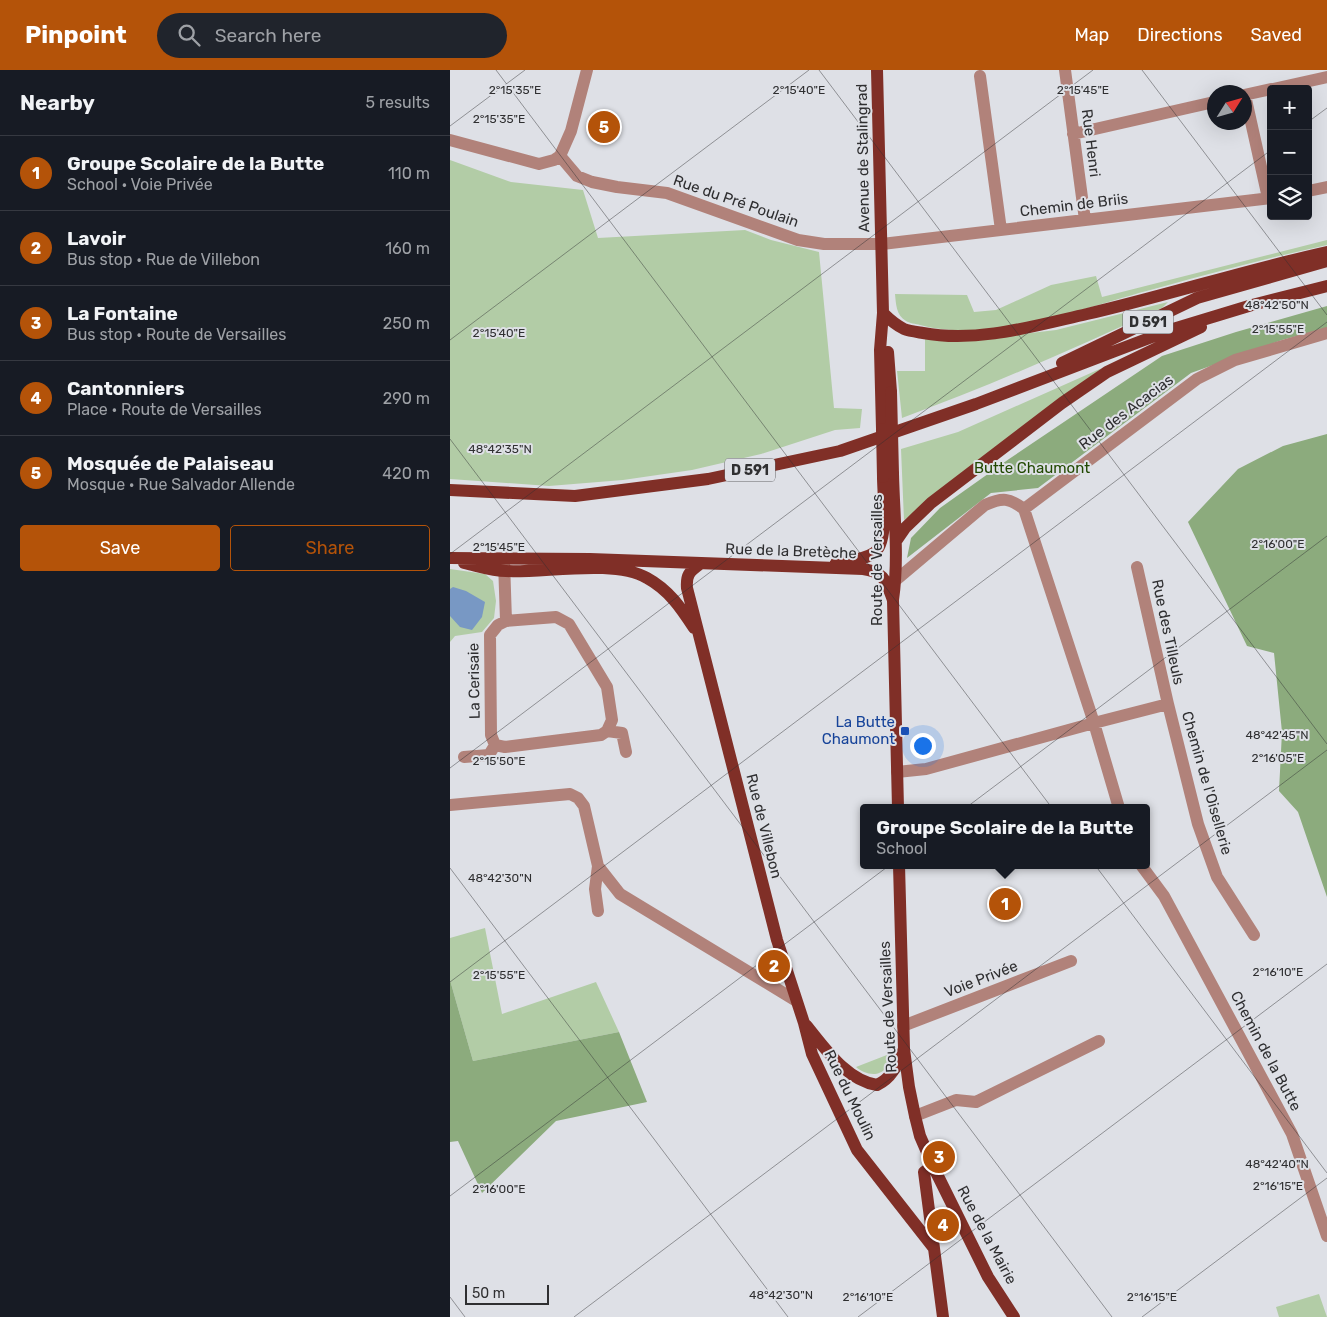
<!DOCTYPE html>
<meta charset="utf-8">
<style>
body{margin:0;font-family:Rubik,sans-serif;background:#20242c;color:#f1f3f6}
.controls{position:absolute;right:15px;top:15px;display:grid;overflow:hidden;border-radius:5px;box-shadow:0 5px 20px #0002}
.controls button{width:45px;height:45px;display:grid;place-items:center;padding:0;border:0;border-bottom:1px solid #363941;background:#171b24;color:#f1f3f6;font:25px sans-serif}
.compass{position:absolute;left:757px;top:15px;width:45px;height:45px;border-radius:50%;background:#171b24;box-shadow:0 5px 20px #0002;rotate:53deg}
.scale{position:absolute;left:15px;bottom:12px;width:84px;box-sizing:border-box;padding-left:5px;border:2px solid #2f2f31;border-top:0;font-size:14px;line-height:18px;white-space:nowrap;color:#2f2f31;-webkit-text-stroke:4px #dee0e6;paint-order:stroke}
.you{position:absolute;left:472px;top:675px;width:18px;height:18px;margin:-12px;border:4px solid #fff;border-radius:50%;background:#1a73e8;box-shadow:0 0 0 8px #1a73e833}
.badge{display:grid;place-items:center;width:32px;height:32px;border-radius:50%;background:#b45309;color:#fff;font-size:16px;font-weight:700}
.pin{position:absolute;translate:-50% -50%;border:2px solid #fff;box-shadow:0 1px 5px #0006}
.popup{position:absolute;left:410px;top:734px;width:290px;height:65px;box-sizing:border-box;display:grid;place-content:center;border-radius:5px;background:#171b24;filter:drop-shadow(0 1px 4px #0005);font-size:16px;white-space:nowrap;color:#9ea1a6}
.popup b{font-size:19px;color:#f1f3f6}
.popup::after{content:'';position:absolute;left:50%;top:100%;margin-left:-10px;border:10px solid transparent;border-top-color:#171b24}
.list{margin:0;padding:0;list-style:none}
h2{display:flex;justify-content:space-between;align-items:center;height:65px;margin:0;padding:0 20px;font-size:21px}
h2 small{font-size:16px;font-weight:400;color:#9ea1a6}
.list li{display:grid;grid-template-columns:32px 1fr auto;gap:15px;align-items:center;box-sizing:border-box;height:75px;padding:0 20px;border-top:1px solid #363941}
.list b{display:block;font-size:19px;white-space:nowrap}
.list p{margin:0;font-size:16px;white-space:nowrap;color:#9ea1a6}
.list em{font-size:16px;font-style:normal;color:#9ea1a6}
.actions{display:flex;gap:10px;padding:15px 20px}
.actions a{flex:1;padding:11px 0;border:1px solid #b45309;border-radius:5px;text-align:center;font-size:18px;color:#b45309}
.actions .main{background:#b45309;color:#fff}
.icon{flex:none;width:28px;height:28px;fill:none;stroke:currentColor;stroke-width:2;stroke-linecap:round;stroke-linejoin:round}
.map{position:relative;flex:none;width:877px;height:1247px;overflow:hidden}
header{display:flex;align-items:center;gap:30px;box-sizing:border-box;height:70px;padding:0 25px;background:#b45309;color:#fff}
header strong{font-size:24px}
nav{display:flex;gap:28px;margin-inline-start:auto;font-size:18px}
.search{width:350px;height:45px;background:#20242c;display:flex;align-items:center;gap:12px;box-sizing:border-box;padding:0 18px;border-radius:28px;color:#9ea1a6;font-size:19px}
main{display:flex}
aside{flex:1;background:#171b24}
.map>svg:first-child{display:block}
</style>
<header>
<strong>Pinpoint</strong>
<div class="search"><svg class="icon" aria-label="search" viewBox="0 0 24 24"><circle cx="10" cy="10" r="6"/><path d="M15 15l6 6"/></svg>Search here</div>
<nav><a>Map</a><a>Directions</a><a>Saved</a></nav>
</header>
<main>
<aside>
<h2>Nearby<small>5 results</small></h2>
<ul class="list">
<li><span class="badge">1</span><div><b>Groupe Scolaire de la Butte</b><p>School · Voie Privée</p></div><em>110 m</em></li>
<li><span class="badge">2</span><div><b>Lavoir</b><p>Bus stop · Rue de Villebon</p></div><em>160 m</em></li>
<li><span class="badge">3</span><div><b>La Fontaine</b><p>Bus stop · Route de Versailles</p></div><em>250 m</em></li>
<li><span class="badge">4</span><div><b>Cantonniers</b><p>Place · Route de Versailles</p></div><em>290 m</em></li>
<li><span class="badge">5</span><div><b>Mosquée de Palaiseau</b><p>Mosque · Rue Salvador Allende</p></div><em>420 m</em></li>
</ul>
<div class="actions"><a class="main">Save</a><a>Share</a></div>
</aside>
<div class="map">
<svg width="877" height="1247" viewBox="0 0 877 1247">
<rect width="100%" height="100%" fill="#dee0e6"/>
<path fill="#b2cca6" d="M0,90L61,112L133,120L148,168L295,160L321,170L369,182L384,338L412,339L410,358L385,360L311,384L242,400L173,410L99,416L0,409Z
M877,170V175C822,187 769,201 715,216C644,234 542,275 470,255C466,254 459,253 456,251C446,245 446,234 445,224L517,225L524,242L546,240L601,215L646,206L652,227Z
M718,232L712,238C625,278 542,315 452,348L447,301H475V268H540L606,260Z
M652,298L465,442L454,450L451,379L508,362Z
M0,499L35,504L43,511L46,531L44,548L32,562L5,566L0,572Z
M35,858L52,944L146,912L169,962L23,991L0,910V868Z
M442,983C440,987 439,995 436,998C428,1008 414,1004 406,997Z
M869,1224L877,1247H829L826,1237Z"/>
<path fill="#8cab7d" d="M877,236V258L832,270L741,303L588,418L541,423L457,488L461,468L490,438L559,389L712,286L786,262Z
M877,364V827L848,742L829,721L832,662L824,583L797,576L738,452L788,399L833,376Z
M0,910L23,991L169,962L197,1032L106,1051L32,1123L8,1071L0,1072Z"/>
<path fill="#7898c4" d="M3,517L16,521L35,532L32,547L22,560L10,557L0,546V519Z"/>
<g fill="none" stroke-linecap="round" stroke-linejoin="round">
<path stroke="#b1827a" stroke-width="12" d="M615,0L635,150
M530,6L551,160
M823,19L877,7
M794,25L821,19
M795,25L818,128
M623,64L764,32
M0,70L89,94L104,90L110,86
M110,86L127,106L142,112L167,117L217,123L348,170L374,174H432L821,128
M110,86L121,61L137,0
M858,121L877,117
M574,439L747,309L785,290L877,263
M574,439L644,653L669,738
M54,491L56,551
M687,497L718,634
M446,510L535,435C553,427 559,428 574,439
M106,547L119,554L157,617L162,650L157,661L151,665L55,677L45,675L41,665L40,565L48,555L56,551Z
M157,661L172,663L176,682
M14,687L39,685L45,675
M447,702L476,699L644,653L718,634L748,754L767,807L804,865
M0,735L120,724L128,728L134,736L148,796L170,824L345,930
M691,795L714,826L842,1064L877,1166
M148,841L145,819L148,796
M453,956L621,891
M465,1046L506,1030L526,1032L649,971"/>
<path stroke="#802f27" stroke-width="12" d="M427,0L433,243L430,280L432,359
M433,243C439,249 446,255 454,259C459,261 467,262 473,263C527,273 584,256 637,244C718,225 796,200 877,182
M438,282L441,322
M612,293L747,228L877,191
M443,404C444,446 449,488 443,530L448,738
M0,420L125,426L258,409L390,381L526,334L723,259L802,235L877,216
M446,471L455,458L481,433L612,333L657,302L751,257
M0,488L140,489L413,499C435,502 436,512 443,530
M14,493C28,496 42,501 56,501C95,503 164,489 197,508C219,520 231,538 244,558
M386,493C398,491 414,490 424,483C439,473 433,424 433,407
M250,494C239,502 236,505 237,518L327,870L354,953L362,984L407,1080L483,1177
M449,795L454,979L459,1017L465,1046L470,1066L483,1096L538,1207L564,1247
M356,955C375,978 396,1010 427,1015C442,1008 447,995 453,981
M483,1096L474,1102L493,1247"/>
<path stroke="#802f27" stroke-width="12" d="M441,322L443,404
M432,359L433,407"/>
</g>
<path fill="none" stroke="#2f2f31" stroke-width="1" stroke-opacity="0.45" d="M46,0L877,1103M369,0L877,674M692,0L877,245M858,52L877,38M0,56L75,0M0,270L359,0M0,369L662,1247M0,484L643,0M0,698L821,80M0,798L338,1247M0,912L877,252M0,1126L877,466M0,1227L15,1247M124,1247L877,680M408,1247L877,894M692,1247L877,1108"/>
<rect fill="#1a4fb4" stroke="#dee0e6" stroke-width="2" x="450" y="656" width="10" height="10" rx="2.5"/>
<g text-anchor="middle" stroke-width="4" stroke-linejoin="round" paint-order="stroke">
<g fill="#dee0e6" stroke="#646467" stroke-width="1">
<rect x="673" y="240.5" width="50" height="23" rx="4"/>
<rect x="275" y="388.5" width="50" height="23" rx="4"/>
</g>
<g font-size="14" font-weight="bold" fill="#2f2f31">
<text x="698" y="257">D 591</text>
<text x="300" y="405">D 591</text>
</g>
<g font-size="15" fill="#2f2f31" stroke="#dee0e6">
<text transform="translate(641 73) rotate(83)" y="5">Rue Henri</text>
<text transform="translate(413 88) rotate(-91)" y="5">Avenue de Stalingrad</text>
<text transform="translate(286 131) rotate(19)" y="5">Rue du Pré Poulain</text>
<text transform="translate(624 135) rotate(-7)" y="5">Chemin de Briis</text>
<text transform="translate(676 342) rotate(-37)" y="5">Rue des Acacias</text>
<text transform="translate(341 481) rotate(2)" y="5">Rue de la Bretèche</text>
<text transform="translate(427 490) rotate(-90)" y="5">Route de Versailles</text>
<text transform="translate(718 562) rotate(78)" y="5">Rue des Tilleuls</text>
<text transform="translate(24 611) rotate(-91)" y="5">La Cerisaie</text>
<text transform="translate(757 713) rotate(74)" y="5">Chemin de l'Oisellerie</text>
<text transform="translate(314 756) rotate(76)" y="5">Rue de Villebon</text>
<text transform="translate(531 909) rotate(-21)" y="5">Voie Privée</text>
<text transform="translate(438 937) rotate(-93)" y="5">Route de Versailles</text>
<text transform="translate(816 981) rotate(62)" y="5">Chemin de la Butte</text>
<text transform="translate(400 1025) rotate(64)" y="5">Rue du Moulin</text>
<text transform="translate(537 1165) rotate(62)" y="5">Rue de la Mairie</text>
</g>
<g font-size="15" fill="#214801" stroke="#dee0e6">
<text x="582" y="403">Butte Chaumont</text>
</g>
<g font-size="15" fill="#164399" stroke="#dee0e6" text-anchor="end">
<text x="445" y="657">La Butte<tspan x="445" dy="17">Chaumont</tspan></text>
</g>
</g>
<g font-size="12" text-anchor="middle" fill="#2f2f31" stroke="#dee0e6" stroke-width="4" stroke-linejoin="round" paint-order="stroke">
<text x="65" y="24">2°15'35"E</text>
<text x="349" y="24">2°15'40"E</text>
<text x="633" y="24">2°15'45"E</text>
<text x="49" y="53">2°15'35"E</text>
<text x="827" y="239">48°42'50"N</text>
<text x="828" y="263">2°15'55"E</text>
<text x="49" y="267">2°15'40"E</text>
<text x="50" y="383">48°42'35"N</text>
<text x="828" y="478">2°16'00"E</text>
<text x="49" y="481">2°15'45"E</text>
<text x="827" y="669">48°42'45"N</text>
<text x="828" y="692">2°16'05"E</text>
<text x="49" y="695">2°15'50"E</text>
<text x="50" y="812">48°42'30"N</text>
<text x="828" y="906">2°16'10"E</text>
<text x="49" y="909">2°15'55"E</text>
<text x="827" y="1098">48°42'40"N</text>
<text x="828" y="1120">2°16'15"E</text>
<text x="49" y="1123">2°16'00"E</text>
<text x="331" y="1229">48°42'30"N</text>
<text x="418" y="1231">2°16'10"E</text>
<text x="702" y="1231">2°16'15"E</text>
</g>
</svg>
<div class="controls">
<button>+</button>
<button>−</button>
<button><svg class="icon" aria-label="layers" viewBox="0 0 24 24"><path d="M12 4l9 5-9 5-9-5zM3 14l9 5 9-5"/></svg></button>
</div>
<svg class="compass" viewBox="-18 -18 36 36"><path d="M0-13l5 13h-10z" fill="#e53935"/><path d="M0 13l5-13h-10z" fill="#9ea1a6"/></svg>
<div class="scale">50 m</div>
<div class="you"></div>
<div class="pin badge" style="left:555px;top:834px">1</div>
<div class="popup"><b>Groupe Scolaire de la Butte</b>School</div>
<div class="pin badge" style="left:324px;top:896px">2</div>
<div class="pin badge" style="left:489px;top:1087px">3</div>
<div class="pin badge" style="left:493px;top:1155px">4</div>
<div class="pin badge" style="left:154px;top:57px">5</div>
</div>
</main>
